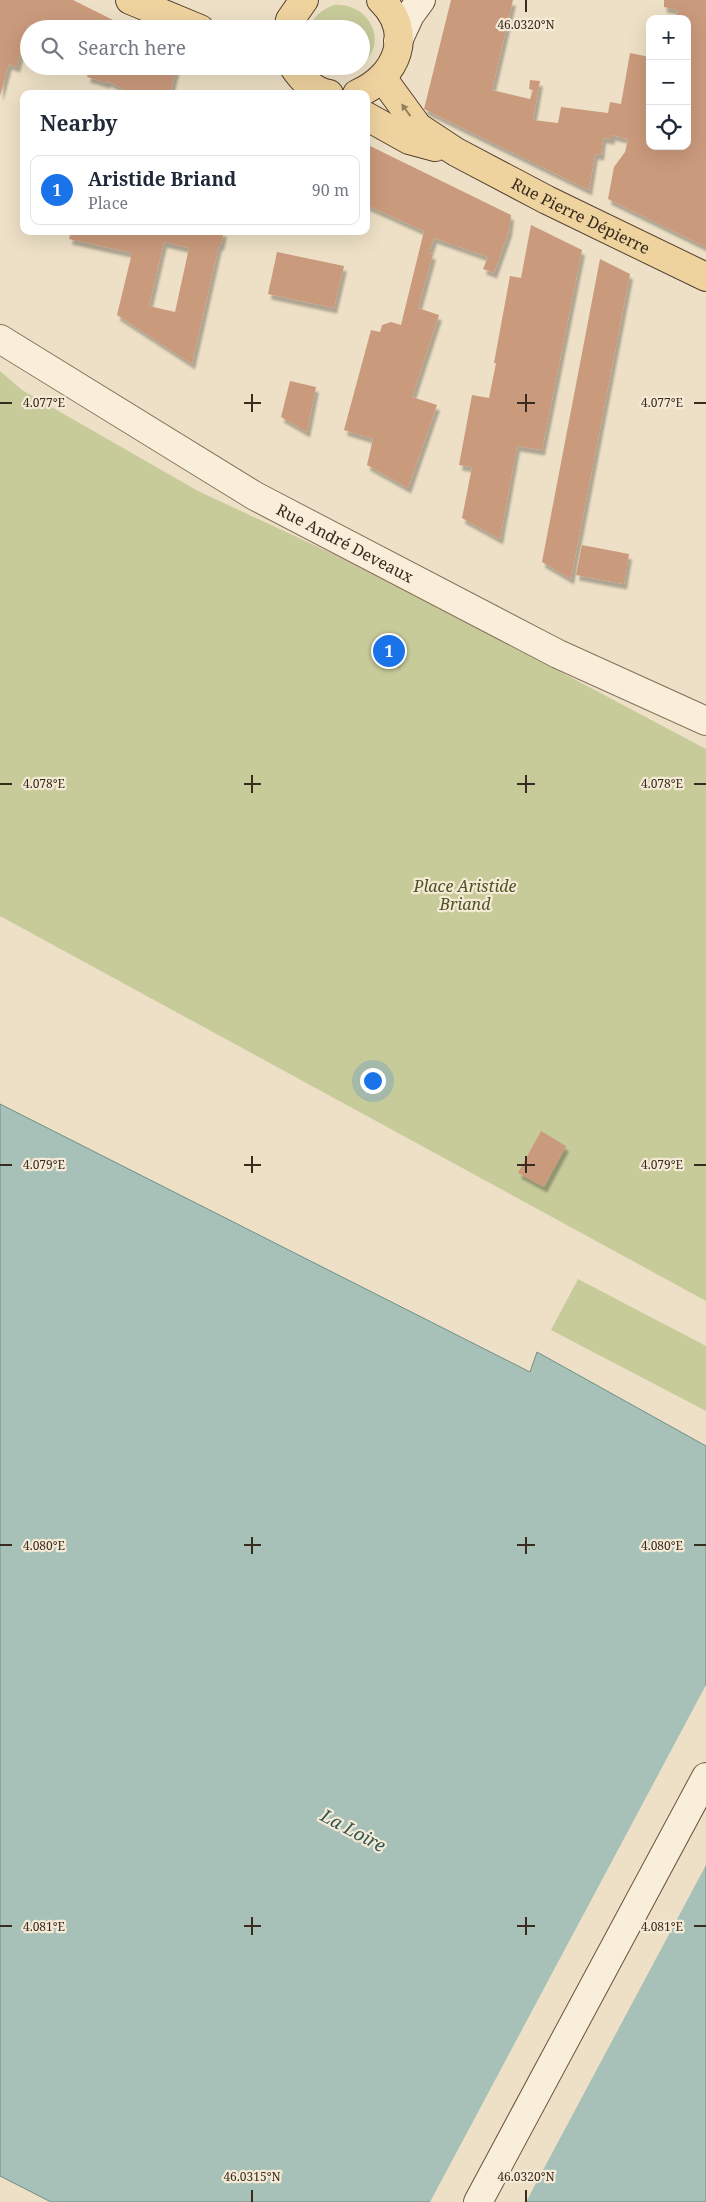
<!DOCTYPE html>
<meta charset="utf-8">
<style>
body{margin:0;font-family:"Noto Serif",serif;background:#f6f6f7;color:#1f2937}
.controls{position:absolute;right:15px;top:15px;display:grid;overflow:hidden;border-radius:10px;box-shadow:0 5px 20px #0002}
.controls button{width:45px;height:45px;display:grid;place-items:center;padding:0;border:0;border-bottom:1px solid #e0e1e3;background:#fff;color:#1f2937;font:25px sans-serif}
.you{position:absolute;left:372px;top:1080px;width:18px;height:18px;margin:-12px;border:4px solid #fff;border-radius:50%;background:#1a73e8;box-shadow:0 0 0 8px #1a73e833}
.badge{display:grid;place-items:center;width:32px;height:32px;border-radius:50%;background:#1a73e8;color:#fff;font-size:16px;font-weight:700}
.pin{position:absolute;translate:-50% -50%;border:2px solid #fff;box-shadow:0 1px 5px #0006}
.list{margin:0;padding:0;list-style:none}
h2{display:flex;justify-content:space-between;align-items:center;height:65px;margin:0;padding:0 20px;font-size:21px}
h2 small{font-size:16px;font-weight:400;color:#747a83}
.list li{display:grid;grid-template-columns:32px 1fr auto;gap:15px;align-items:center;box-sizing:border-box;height:70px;margin:0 10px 10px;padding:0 10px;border:1px solid #e0e1e3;border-radius:10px}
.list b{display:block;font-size:19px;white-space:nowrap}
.list p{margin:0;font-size:16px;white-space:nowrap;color:#747a83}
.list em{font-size:16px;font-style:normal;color:#747a83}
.icon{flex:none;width:28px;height:28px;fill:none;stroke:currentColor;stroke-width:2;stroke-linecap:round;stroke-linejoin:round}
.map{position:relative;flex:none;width:706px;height:2202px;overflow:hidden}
.search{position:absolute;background:#fff;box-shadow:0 5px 20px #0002;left:20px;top:20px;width:350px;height:55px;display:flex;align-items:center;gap:12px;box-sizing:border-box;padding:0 18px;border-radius:28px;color:#747a83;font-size:19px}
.panel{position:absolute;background:#fff;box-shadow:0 5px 20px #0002;left:20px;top:90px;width:350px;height:145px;border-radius:10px}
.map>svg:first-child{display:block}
</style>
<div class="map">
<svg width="706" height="2202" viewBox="0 0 706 2202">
<defs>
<filter id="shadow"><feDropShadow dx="3" dy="5.5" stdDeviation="1" flood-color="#0004"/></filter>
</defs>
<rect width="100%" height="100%" fill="#ede0c6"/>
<path fill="#c7cb9a" d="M334,5C369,2 390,43 361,65V29H308C314,16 321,10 334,5Z
M321,66H360C348,74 333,75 321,66Z
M0,371L22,390L198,491L376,574L706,749V1301L0,916Z
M578,1279L706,1346V1411L551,1330Z"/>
<path fill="#a7c1b8" stroke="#6e8f86" d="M0,1104L530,1372L537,1352L706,1446V2202H51L0,2176Z"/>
<path fill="#ede0c6" d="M706,1685V1865L526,2202H430Z"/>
<path fill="#ca9a7c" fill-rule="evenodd" filter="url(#shadow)" d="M0,0H73L131,29H36L28,25L17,67L9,64L0,96Z
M451,0H513L492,90L530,99L533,90L529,89L530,80L540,81L533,120L558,123L561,107L608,113L610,102L621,104L630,53L650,57V146H687V19H676L678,10L664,7V0H706V247L608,199L614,167L625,152L628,139L612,135V139L603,138L601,155L595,154L589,190L424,109Z
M90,66H177L170,94H132L108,81L107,83L87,77Z
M366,144L511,215L509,231L494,273L483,269L488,257L434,238L429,253L433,254L418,308L439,315L412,397L437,405L408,488L367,465L373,439L344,430L371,330L380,332L382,325L391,322L401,325L424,231L366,205Z
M531,225L582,250L542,450L517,446L500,539L462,518L472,467L459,465L472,395L489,398L496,363H494L510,276L521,278Z
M71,231H224L221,245H219L192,364L117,315L132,253L69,239ZM164,242L189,248L175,312L149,306Z
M277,252L344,266L334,308L268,294Z
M600,259L630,274L571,579L542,562Z
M290,381L316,387L307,432L281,417Z
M582,545L629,554L624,584L576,575Z
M382,639L402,649L396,662L376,652Z
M541,1131L566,1146L544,1187L518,1173Z"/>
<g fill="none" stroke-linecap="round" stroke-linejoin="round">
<defs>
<g id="street">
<path id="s1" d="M0,339L255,496L558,654L706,721"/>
</g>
<path id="secondary" d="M398,41L410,15L421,0
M478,2202L706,1777"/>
<g id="primary">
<path d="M130,0L200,29"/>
<path d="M288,29L290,20L304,0"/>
<path d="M293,66C302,80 313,91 329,94"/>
<path id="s2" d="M383,79L418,127L456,152L547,200L706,277"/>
<path d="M357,94C397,77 415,33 381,0"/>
<path d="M366,116L409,140L435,147"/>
</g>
</defs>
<use href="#street" stroke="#88725c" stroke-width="30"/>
<use href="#secondary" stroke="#6a533f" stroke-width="30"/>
<use href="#primary" stroke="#564030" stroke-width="30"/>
<use href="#street" stroke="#f8eed9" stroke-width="28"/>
<use href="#secondary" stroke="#f8eed9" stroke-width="28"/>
<use href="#primary" stroke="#efd39f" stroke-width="28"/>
</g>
<defs><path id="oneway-solid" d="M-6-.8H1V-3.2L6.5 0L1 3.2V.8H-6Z" transform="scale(1.25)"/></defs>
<use fill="#947f5f" href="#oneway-solid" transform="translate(406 110) rotate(-126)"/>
<path fill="none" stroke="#392b1f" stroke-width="2" d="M526,0V12M252,394V412M526,394V412M0,403H12M244,403H261M517,403H535M694,403H706M252,775V793M526,775V793M0,784H12M244,784H261M517,784H535M694,784H706M252,1156V1173M526,1156V1173M0,1165H12M244,1165H261M517,1165H535M694,1165H706M252,1537V1554M526,1537V1554M0,1545H12M244,1545H261M517,1545H535M694,1545H706M252,1917V1935M526,1917V1935M0,1926H12M244,1926H261M517,1926H535M694,1926H706M252,2190V2202M526,2190V2202"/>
<g text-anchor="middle" stroke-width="4.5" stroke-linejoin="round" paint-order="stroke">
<g font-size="16" fill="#392b1f" stroke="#f5ead5">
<text dy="6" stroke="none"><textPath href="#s2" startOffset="245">Rue Pierre Dépierre</textPath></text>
<text dy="6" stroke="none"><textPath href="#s1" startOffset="401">Rue André Deveaux</textPath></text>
</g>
<g font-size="16" font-style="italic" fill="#4b5426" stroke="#f5ead5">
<text x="465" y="892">Place Aristide<tspan x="465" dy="18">Briand</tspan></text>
</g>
<g font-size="18" font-style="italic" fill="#2f5854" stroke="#f5ead5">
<text transform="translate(353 1831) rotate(28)" y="6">La Loire</text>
</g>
</g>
<g font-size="12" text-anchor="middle" fill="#392b1f" stroke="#f5ead5" stroke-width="4.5" stroke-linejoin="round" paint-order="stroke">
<text x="526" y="29">46.0320°N</text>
<text x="662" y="407">4.077°E</text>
<text x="44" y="407">4.077°E</text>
<text x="44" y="788">4.078°E</text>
<text x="662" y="788">4.078°E</text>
<text x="662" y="1169">4.079°E</text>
<text x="44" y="1169">4.079°E</text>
<text x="44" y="1550">4.080°E</text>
<text x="662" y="1550">4.080°E</text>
<text x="44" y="1931">4.081°E</text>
<text x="662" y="1931">4.081°E</text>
<text x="252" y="2181">46.0315°N</text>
<text x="526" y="2181">46.0320°N</text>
</g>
</svg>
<div class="controls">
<button>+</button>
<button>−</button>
<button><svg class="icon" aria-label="locate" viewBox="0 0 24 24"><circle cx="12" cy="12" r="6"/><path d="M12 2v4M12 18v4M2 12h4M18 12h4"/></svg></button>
</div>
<div class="you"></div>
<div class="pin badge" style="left:389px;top:651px">1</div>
<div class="search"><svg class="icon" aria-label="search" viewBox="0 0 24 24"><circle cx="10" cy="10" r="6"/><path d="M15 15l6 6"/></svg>Search here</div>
<section class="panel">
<h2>Nearby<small></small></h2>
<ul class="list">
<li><span class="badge">1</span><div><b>Aristide Briand</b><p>Place</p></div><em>90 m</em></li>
</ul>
</section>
</div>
